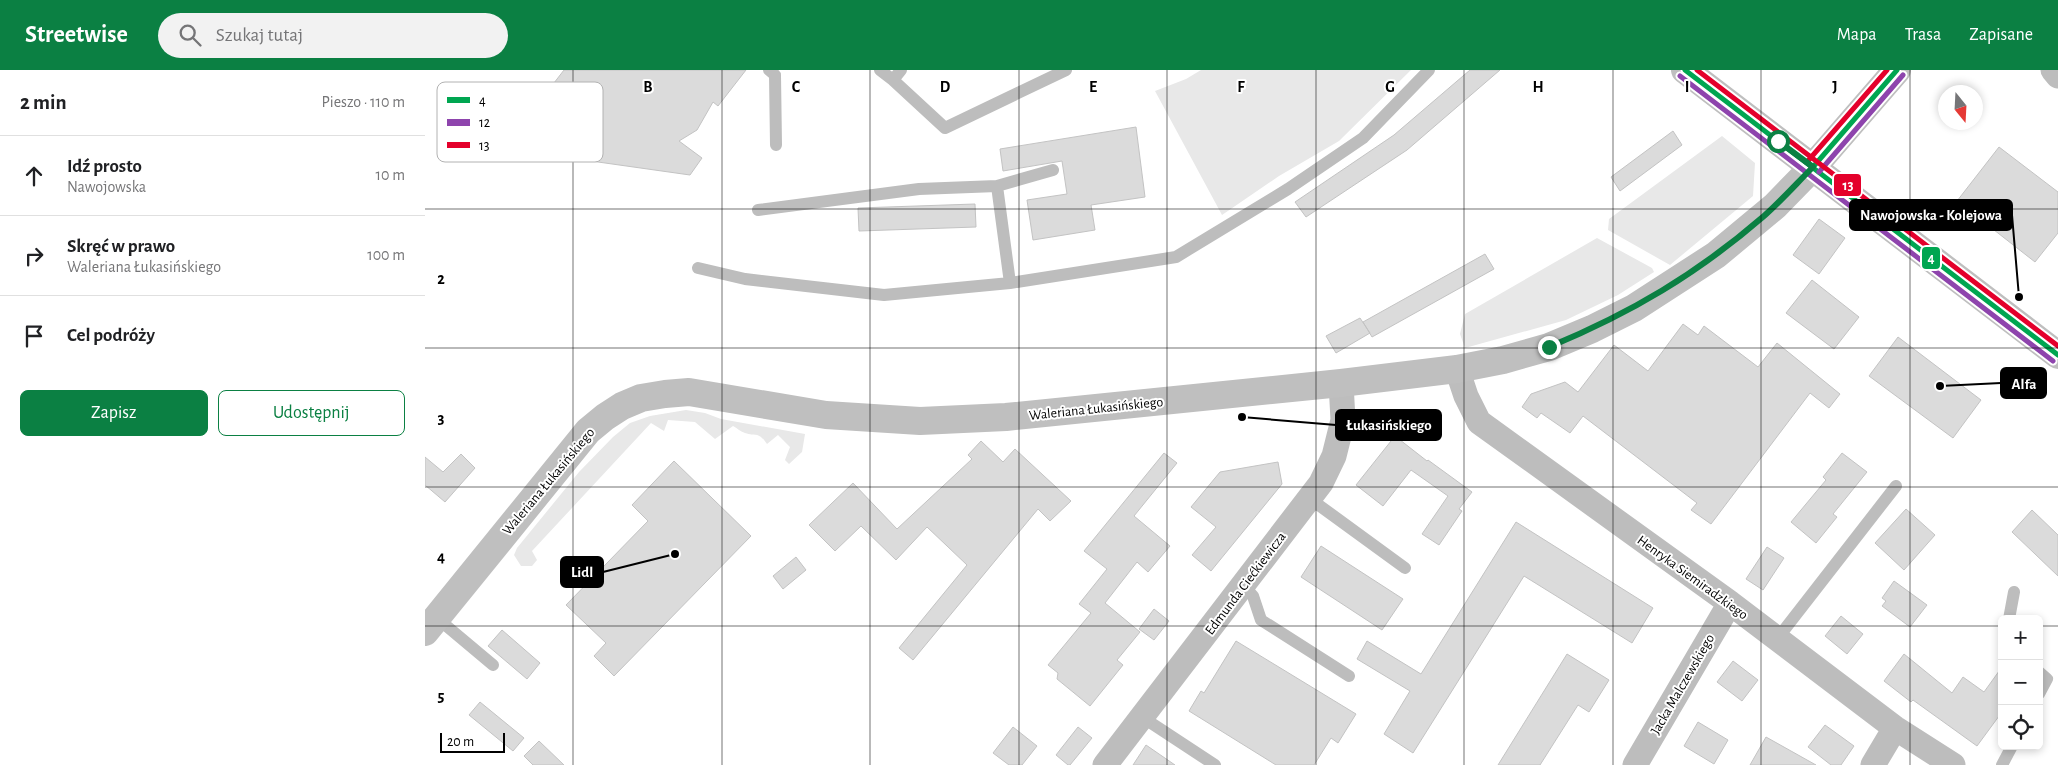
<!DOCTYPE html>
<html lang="pl">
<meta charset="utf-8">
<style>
body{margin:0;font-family:"Alegreya Sans",sans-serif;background:#f2f2f2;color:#202124}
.controls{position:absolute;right:15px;bottom:15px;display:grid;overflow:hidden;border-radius:8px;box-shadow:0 2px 8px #0003}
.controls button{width:45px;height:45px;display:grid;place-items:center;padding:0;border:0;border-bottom:1px solid #e0e0e0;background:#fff;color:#202124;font:25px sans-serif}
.compass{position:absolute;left:1513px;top:15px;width:45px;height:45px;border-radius:50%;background:#fff;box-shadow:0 2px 8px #0003;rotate:162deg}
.scale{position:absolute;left:15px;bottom:12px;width:65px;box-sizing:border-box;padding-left:5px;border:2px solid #000;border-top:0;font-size:14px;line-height:18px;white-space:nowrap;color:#000;-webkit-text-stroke:4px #fff;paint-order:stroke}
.stop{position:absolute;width:15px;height:15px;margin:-11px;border:4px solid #0b8043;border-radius:50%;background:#fff}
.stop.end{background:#0b8043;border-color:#fff;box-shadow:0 1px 5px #0008}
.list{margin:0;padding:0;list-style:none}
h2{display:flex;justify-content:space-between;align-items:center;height:65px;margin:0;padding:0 20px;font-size:21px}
h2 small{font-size:16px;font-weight:400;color:#757577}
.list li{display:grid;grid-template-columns:32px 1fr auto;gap:15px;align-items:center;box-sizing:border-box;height:80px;padding:0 20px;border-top:1px solid #e0e0e0}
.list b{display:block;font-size:19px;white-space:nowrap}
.list p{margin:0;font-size:16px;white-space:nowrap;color:#757577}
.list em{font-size:16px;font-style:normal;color:#757577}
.actions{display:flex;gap:10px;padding:15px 20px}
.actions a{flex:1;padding:11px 0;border:1px solid #0b8043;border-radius:8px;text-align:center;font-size:18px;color:#0b8043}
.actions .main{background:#0b8043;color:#fff}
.icon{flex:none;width:28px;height:28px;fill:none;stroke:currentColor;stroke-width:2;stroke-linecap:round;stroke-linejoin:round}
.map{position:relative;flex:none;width:1633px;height:695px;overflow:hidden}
header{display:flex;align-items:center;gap:30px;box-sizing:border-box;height:70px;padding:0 25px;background:#0b8043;color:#fff}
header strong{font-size:24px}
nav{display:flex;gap:28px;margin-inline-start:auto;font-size:18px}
.search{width:350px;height:45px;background:#f2f2f2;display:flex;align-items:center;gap:12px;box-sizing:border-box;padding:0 18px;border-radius:28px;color:#757577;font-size:19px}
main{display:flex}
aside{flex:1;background:#fff}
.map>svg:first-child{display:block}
</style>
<header>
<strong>Streetwise</strong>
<div class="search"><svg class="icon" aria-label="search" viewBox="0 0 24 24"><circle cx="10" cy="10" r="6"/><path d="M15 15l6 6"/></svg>Szukaj tutaj</div>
<nav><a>Mapa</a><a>Trasa</a><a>Zapisane</a></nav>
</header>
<main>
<aside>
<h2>2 min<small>Pieszo · 110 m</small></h2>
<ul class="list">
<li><svg class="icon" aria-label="ahead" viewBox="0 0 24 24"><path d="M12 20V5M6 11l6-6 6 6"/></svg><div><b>Idź prosto</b><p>Nawojowska</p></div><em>10 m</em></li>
<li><svg class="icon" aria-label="right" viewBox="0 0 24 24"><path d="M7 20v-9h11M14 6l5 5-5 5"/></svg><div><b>Skręć w prawo</b><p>Waleriana Łukasińskiego</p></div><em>100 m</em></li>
<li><svg class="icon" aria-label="arrive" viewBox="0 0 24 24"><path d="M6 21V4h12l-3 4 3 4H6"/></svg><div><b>Cel podróży</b></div></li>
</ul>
<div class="actions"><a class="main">Zapisz</a><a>Udostępnij</a></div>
</aside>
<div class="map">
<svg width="1633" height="695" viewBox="0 0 1633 695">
<rect width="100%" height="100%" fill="#fff"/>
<path fill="#e8e8e8" d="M776,0H986L914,71L854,106L797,145L730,21L761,9Z
M1297,66L1330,93L1328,126L1245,195L1183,160L1184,149Z
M1172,168L1227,198L1229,202L1193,225L1141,250L1040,278L1035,264L1040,244Z
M261,340L280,343L296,349L380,364L377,382L364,394L360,390L365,377L353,365L342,374C333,361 332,367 320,363C316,362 312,358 308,356L290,369L270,352L243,350L239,361L226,353L107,481L112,490L107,496H96L89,485L92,478L154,402L188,367L205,353L225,346Z"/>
<path fill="#dbdbdb" stroke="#c3c3c3" d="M139,0H321L293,36L288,32L272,60L254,71L277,88L265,105L166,91L105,44Z
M1045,0H1075L982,80L881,147L870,132L969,65Z
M711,57L720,127L666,135L670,160L608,170L602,130L642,124L637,91L578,101L575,79Z
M1248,61L1257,75L1195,121L1186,107Z
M1574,77L1633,122V163L1610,192L1532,131Z
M550,134L551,157L434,161L433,138Z
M1394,149L1420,168L1394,204L1368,185Z
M1060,184L1069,199L947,267L938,252Z
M1387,210L1434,247L1409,279L1361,243Z
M935,248L945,263L911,283L901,266Z
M1258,254L1273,265L1279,256L1333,297L1352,273L1415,324L1404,338L1385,323L1286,454L1266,440L1272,433L1158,346L1145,363L1116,343L1112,348L1097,337L1106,324L1140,312L1153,322L1189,275L1223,301Z
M1473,267L1556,330L1528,368L1444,306Z
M970,366L1002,391L1003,390L1047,422L1034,439L1037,441L1014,475L997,464L1023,426L986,400L958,436L931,415Z
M556,371L578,392L590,379L646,431L625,451L613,439L488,590L474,578L542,495L502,457L471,490L436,456L410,481L384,455L428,413L472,459L547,389L543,385Z
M739,383L752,393L709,446L745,476L723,502L712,492L680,533L715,562L692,590L698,595L665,636L632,609L633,603L623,595L666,543L654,534L682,499L659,481Z
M1417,383L1442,402L1408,444L1412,447L1391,473L1366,452L1401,410L1398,407Z
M36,384L50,398L20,432L0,415V387L18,402Z
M249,391L326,466L189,606L169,586L181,573L141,535L223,451L207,435Z
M853,392L857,414L786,501L767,485L791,457L766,437L795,402Z
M1481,439L1510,465L1479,500L1450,473Z
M1607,440L1633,465V506L1587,462Z
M1091,452L1228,538L1207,573L1099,506L988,683L959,664L985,621L932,589L942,571L996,604Z
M896,476L978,529L957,560L876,507Z
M1342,477L1359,488L1338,520L1321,509Z
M371,487L381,500L358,519L348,506Z
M1469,511L1502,535L1485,557L1457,536L1461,531L1457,528Z
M729,539L744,551L729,570L714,559Z
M1416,546L1438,564L1422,584L1400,566Z
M77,560L115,593L102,609L63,576Z
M811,571L931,644L913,673L906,668L889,695H851L764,641L776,621L779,623Z
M1142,584L1184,610L1164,642L1153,635L1115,695H1073Z
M1479,584L1527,623L1538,607L1559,622L1577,597V642L1552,676L1488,630L1486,632L1459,611Z
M1308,591L1333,610L1317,631L1292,612Z
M55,632L99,668L88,681L44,645Z
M1273,652L1303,670L1289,694L1259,676Z
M1400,655L1429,676L1416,695H1406L1383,677Z
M588,657L612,676L597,695H584L568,683Z
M653,657L667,668L645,695H643L631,685Z
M1341,667L1391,695H1325Z
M114,671L139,695H108L99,686Z
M721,675L750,695H708Z"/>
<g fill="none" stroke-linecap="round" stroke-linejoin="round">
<path stroke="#bdbdbd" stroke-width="12" d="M344,0L350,5L351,75
M455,0L468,10L520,58L641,0
M468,10L476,0
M572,116L628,100
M333,140L494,119L572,116L585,213
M273,198L320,209L459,225L585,213L751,187L863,119L938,68L1004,0
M884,428L980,498
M818,515L828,526L836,550L924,606
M12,548L68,595
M1584,549L1589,522
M1352,569L1471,416
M1614,602L1622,609L1614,624
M717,647L790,695
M1577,695L1587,676"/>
<path stroke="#bdbdbd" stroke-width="25" d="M1628,0L1633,6
M1032,299L1041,326L1054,352L1305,533L1470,658L1528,695
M680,695L896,413L909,386L918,350L916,313
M1210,695L1305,533
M1448,695L1470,658"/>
<path stroke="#bfbfbf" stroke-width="28" d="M1260,0L1633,285
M0,562L163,361L180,347L197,336L216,328L240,324L264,322L401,345L495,351L581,347L916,313L1032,299L1078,290L1124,277L1167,259L1209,238L1291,185L1350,136L1388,97L1472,0"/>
<defs>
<path id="bus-1" d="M1260,0L1633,285
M1388,97L1472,0"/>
<path id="bus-2" d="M1255,6L1628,291
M1394,102L1478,5"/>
<path id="bus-3" d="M1272,0L1633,276
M1382,92L1462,0"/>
</defs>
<use href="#bus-1" stroke="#fff" stroke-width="9"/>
<use href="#bus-2" stroke="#fff" stroke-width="9"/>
<use href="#bus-3" stroke="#fff" stroke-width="9"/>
<use href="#bus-1" stroke="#00a651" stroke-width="5"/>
<use href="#bus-2" stroke="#8e44ad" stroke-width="5"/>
<use href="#bus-3" stroke="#e4002b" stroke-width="5"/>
</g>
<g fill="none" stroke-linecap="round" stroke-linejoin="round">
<path stroke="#0b8043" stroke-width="6" d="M1124,277C1206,243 1272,204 1339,146C1356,131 1372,113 1388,97L1353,71"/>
</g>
<path fill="none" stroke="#000" stroke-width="1" stroke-opacity="0.55" d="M148,0V695M297,0V695M445,0V695M594,0V695M742,0V695M891,0V695M1039,0V695M1188,0V695M1336,0V695M1485,0V695M0,139H1633M0,278H1633M0,417H1633M0,556H1577M1614,556H1633"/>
<g text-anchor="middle" stroke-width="4" stroke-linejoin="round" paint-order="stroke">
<g font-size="14" fill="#000" stroke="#fff">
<text transform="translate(671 338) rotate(-6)" y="5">Waleriana Łukasińskiego</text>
<text transform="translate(123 411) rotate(-50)" y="5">Waleriana Łukasińskiego</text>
<text transform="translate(1268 507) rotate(36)" y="5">Henryka Siemiradzkiego</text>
<text transform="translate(820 513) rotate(-53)" y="5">Edmunda Ciećkiewicza</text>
<text transform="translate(1257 614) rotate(-60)" y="5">Jacka Malczewskiego</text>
</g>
</g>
<rect x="12" y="12" width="166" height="80" rx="8" fill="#fff" stroke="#b2b2b2" stroke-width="1"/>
<rect x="22" y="27" width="23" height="6" fill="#00a651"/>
<rect x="22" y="49" width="23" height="7" fill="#8e44ad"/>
<rect x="22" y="72" width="23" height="6" fill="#e4002b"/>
<g font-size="14" fill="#000">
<text x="54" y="35">4</text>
<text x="54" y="57">12</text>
<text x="54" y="80">13</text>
</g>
<g font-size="16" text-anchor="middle" font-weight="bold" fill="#000" stroke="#fff" stroke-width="4" stroke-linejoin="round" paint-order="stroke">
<text x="223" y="22">B</text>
<text x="371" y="22">C</text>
<text x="520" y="22">D</text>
<text x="668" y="22">E</text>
<text x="816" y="22">F</text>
<text x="965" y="22">G</text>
<text x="1113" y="22">H</text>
<text x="1262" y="22">I</text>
<text x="1410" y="22">J</text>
<text x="16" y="214">2</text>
<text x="16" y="353">3</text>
<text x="16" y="492">4</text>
<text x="16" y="631">5</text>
</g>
<path fill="none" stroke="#000" stroke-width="2" d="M1594 227L1587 145M1515 316L1576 313M817 347L911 355M250 484L178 502"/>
<g fill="#000" stroke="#fff" stroke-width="2">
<circle cx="1594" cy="227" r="5"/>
<circle cx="1515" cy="316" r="5"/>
<circle cx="817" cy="347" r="5"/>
<circle cx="250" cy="484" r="5"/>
</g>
<g fill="#000" stroke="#000" stroke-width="2">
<rect x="1425" y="130" width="162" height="30" rx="5"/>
<rect x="1576" y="298" width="45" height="30" rx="5"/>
<rect x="911" y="340" width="105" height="30" rx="5"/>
<rect x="136" y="487" width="42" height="30" rx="5"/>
</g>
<g font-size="15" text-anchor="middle" font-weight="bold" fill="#fff">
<text x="1506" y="150">Nawojowska - Kolejowa</text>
<text x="1599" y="319">Alfa</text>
<text x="964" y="360">Łukasińskiego</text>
<text x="157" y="507">Lidl</text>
</g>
<g stroke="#fff" stroke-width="2">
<rect x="1408" y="103" width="29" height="24" rx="5" fill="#e4002b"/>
<rect x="1496" y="176" width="20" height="24" rx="5" fill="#00a651"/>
</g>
<g font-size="14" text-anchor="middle" font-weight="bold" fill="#fff">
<text x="1423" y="120">13</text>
<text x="1506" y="193">4</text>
</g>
</svg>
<div class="controls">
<button>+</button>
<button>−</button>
<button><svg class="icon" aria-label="locate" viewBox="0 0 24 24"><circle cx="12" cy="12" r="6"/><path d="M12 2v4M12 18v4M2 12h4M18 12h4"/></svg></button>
</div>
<svg class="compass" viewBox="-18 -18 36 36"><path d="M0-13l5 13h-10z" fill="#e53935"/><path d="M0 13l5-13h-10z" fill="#757577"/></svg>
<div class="scale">20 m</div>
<div class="stop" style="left:1353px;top:71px"></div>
<div class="stop end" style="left:1124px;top:277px"></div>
</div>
</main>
